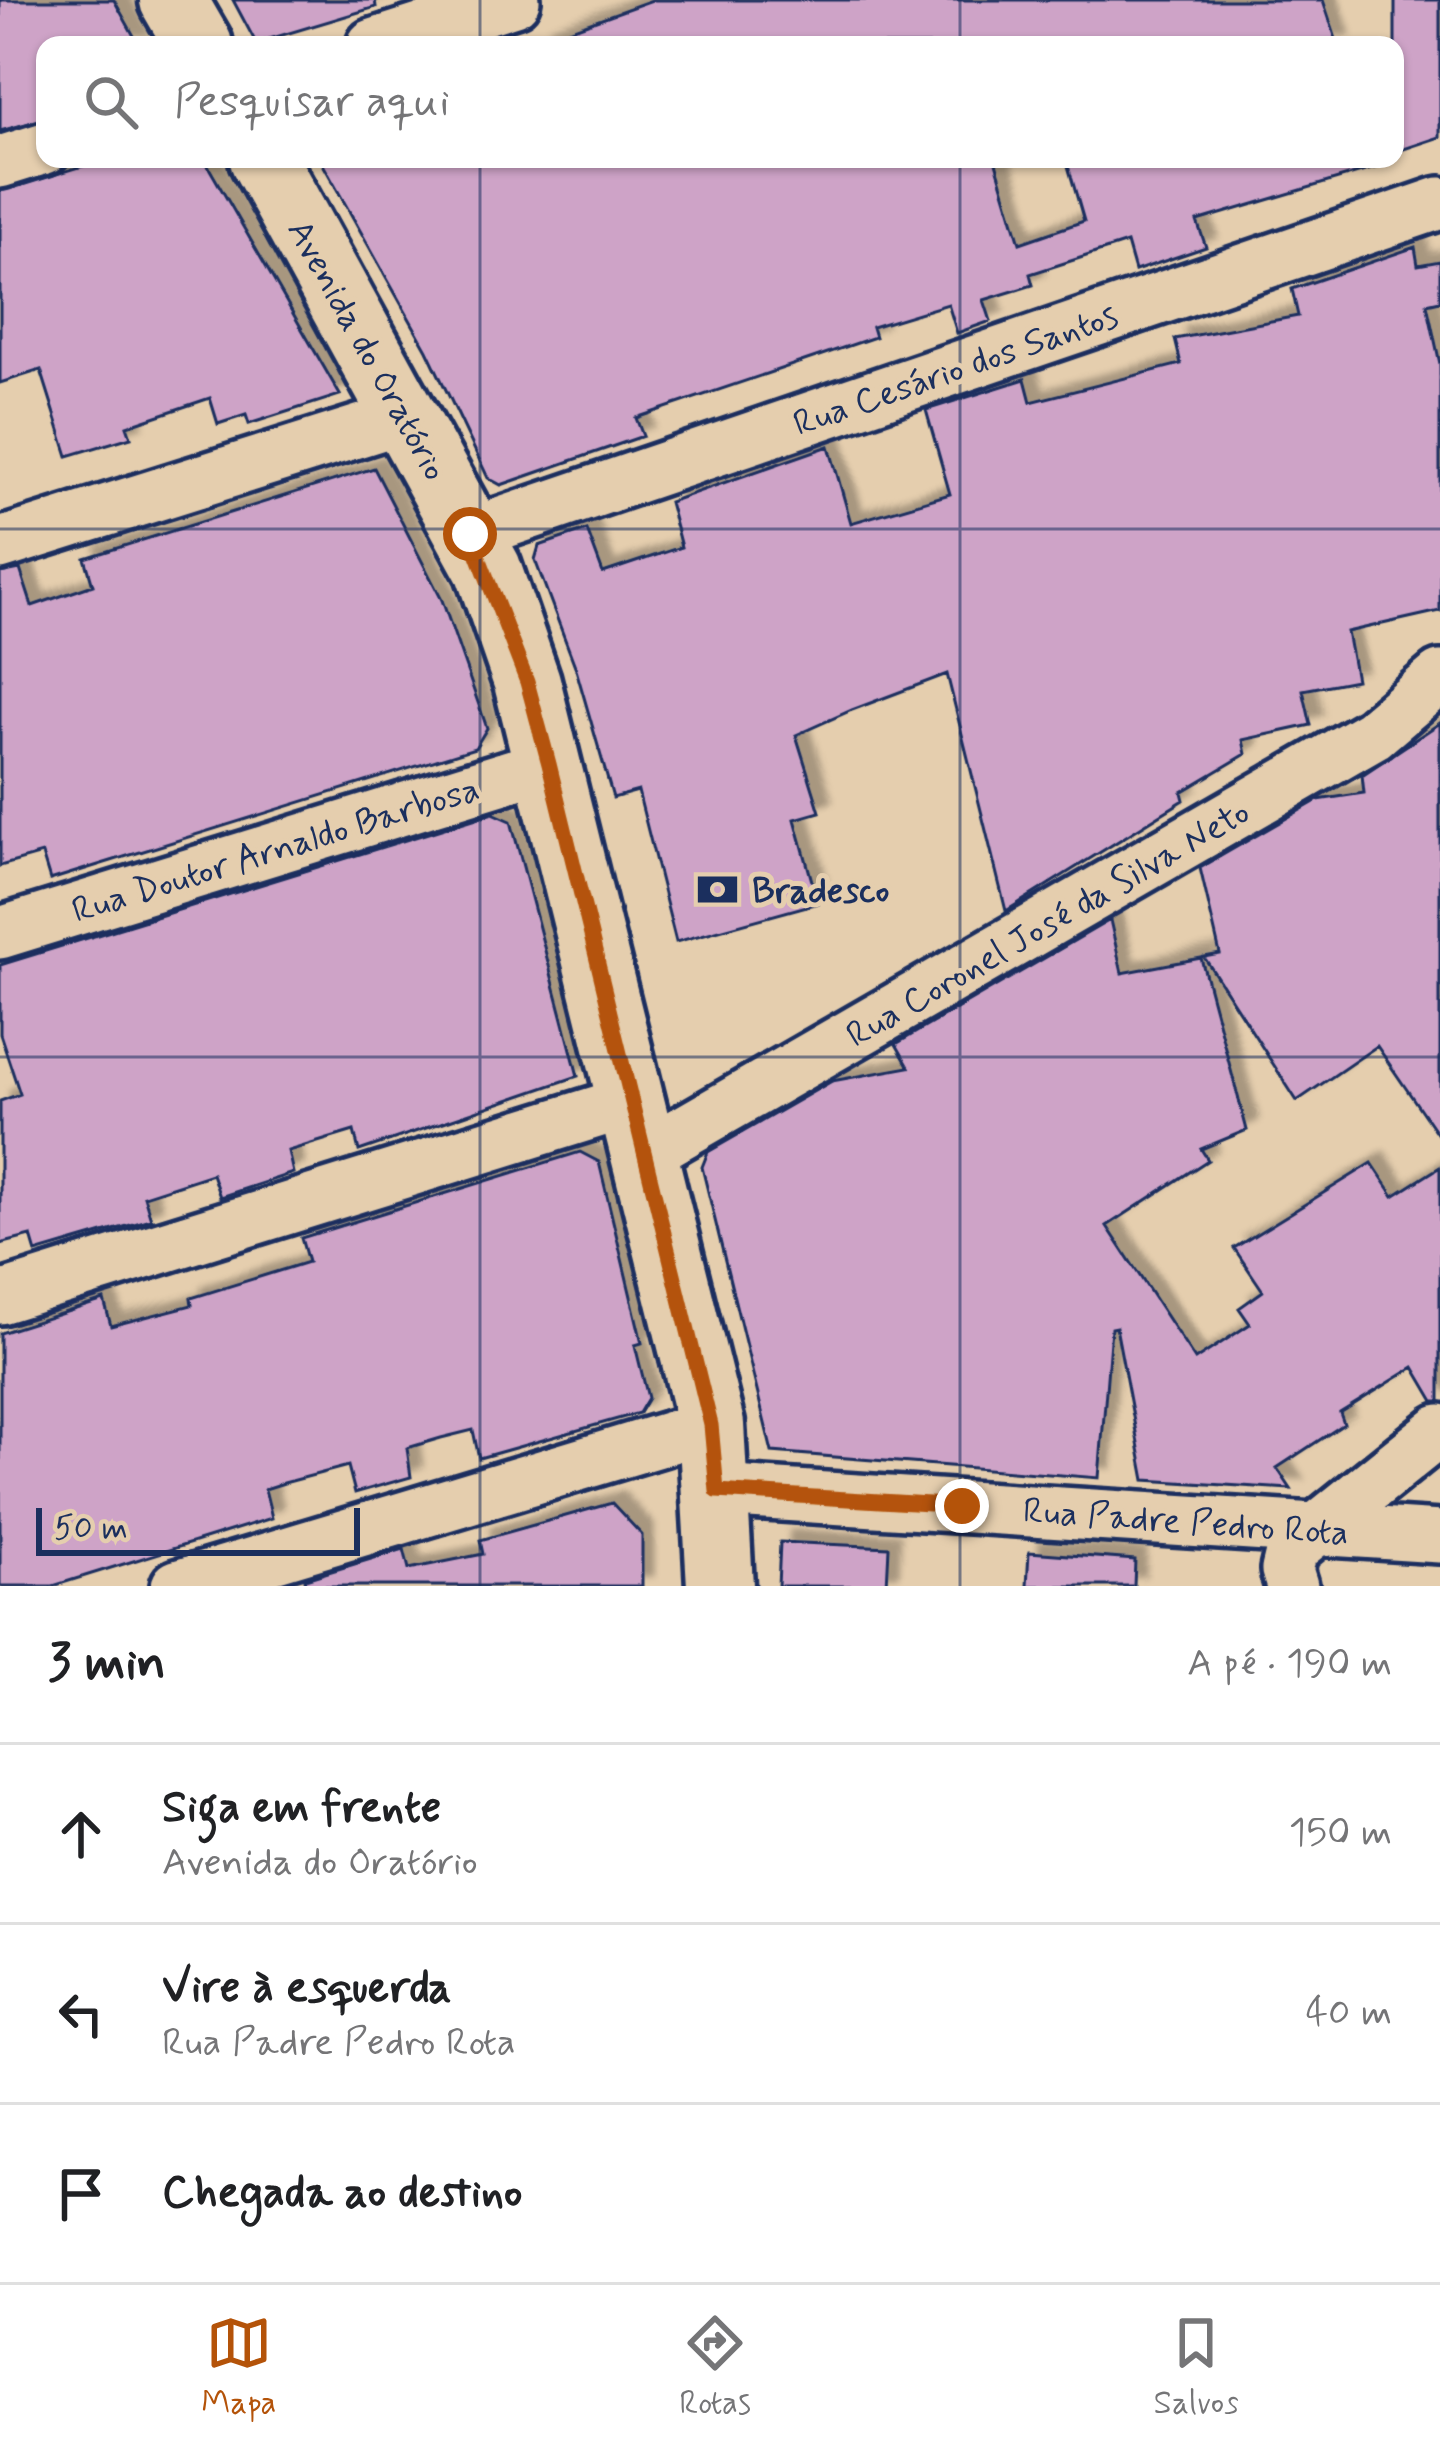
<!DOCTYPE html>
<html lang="pt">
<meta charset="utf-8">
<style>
body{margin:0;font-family:Mynerve,sans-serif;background:#f6f6f6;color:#202124}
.scale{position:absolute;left:36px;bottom:30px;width:324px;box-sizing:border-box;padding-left:12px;border:6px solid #1b2f5e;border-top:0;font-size:33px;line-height:42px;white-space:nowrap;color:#1b2f5e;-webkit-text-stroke:9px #e5ceae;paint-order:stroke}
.stop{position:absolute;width:36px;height:36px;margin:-27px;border:9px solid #b45309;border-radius:50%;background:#fff}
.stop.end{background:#b45309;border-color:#fff;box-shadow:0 3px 12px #0008}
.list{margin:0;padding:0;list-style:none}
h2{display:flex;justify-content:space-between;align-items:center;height:156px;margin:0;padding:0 48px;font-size:51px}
h2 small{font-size:39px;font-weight:400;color:#757577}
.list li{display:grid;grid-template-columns:78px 1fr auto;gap:36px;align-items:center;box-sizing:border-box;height:180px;padding:0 48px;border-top:3px solid #e0e0e0}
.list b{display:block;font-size:45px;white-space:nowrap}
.list p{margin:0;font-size:39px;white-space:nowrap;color:#757577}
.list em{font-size:39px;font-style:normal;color:#757577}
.icon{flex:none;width:66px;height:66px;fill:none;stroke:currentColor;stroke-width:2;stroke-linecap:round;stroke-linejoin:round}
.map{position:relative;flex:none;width:1440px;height:1586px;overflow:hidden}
.search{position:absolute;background:#fff;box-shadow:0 3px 9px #0004;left:36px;right:36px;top:36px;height:132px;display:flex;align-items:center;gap:30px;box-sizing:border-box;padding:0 42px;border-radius:24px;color:#757577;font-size:45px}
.sheet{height:696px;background:#fff}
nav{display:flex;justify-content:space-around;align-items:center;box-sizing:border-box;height:168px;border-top:3px solid #e0e0e0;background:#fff;font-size:33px;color:#757577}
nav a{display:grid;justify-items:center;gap:6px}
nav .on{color:#b45309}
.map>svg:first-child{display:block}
</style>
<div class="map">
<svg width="1440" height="1586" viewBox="0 0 1440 1586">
<defs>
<filter id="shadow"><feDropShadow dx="11" dy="-11" stdDeviation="3" flood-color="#0004"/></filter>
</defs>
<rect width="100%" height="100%" fill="#e5ceae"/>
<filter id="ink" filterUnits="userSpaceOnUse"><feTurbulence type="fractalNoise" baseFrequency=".00833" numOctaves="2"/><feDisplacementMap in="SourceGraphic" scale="24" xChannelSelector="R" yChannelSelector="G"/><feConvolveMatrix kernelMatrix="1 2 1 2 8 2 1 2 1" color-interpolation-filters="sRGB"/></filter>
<g filter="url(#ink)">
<path fill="#cea3c7" stroke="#1b2f5e" stroke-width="3" filter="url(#shadow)" d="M0,0H114L139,45H45V119L0,131Z
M233,0H375L376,7L256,43Z
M652,0H1323L1338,45H540V40Z
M1395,0H1440V137L1395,152Z
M106,159H204L340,395L249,424L246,415L218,424L210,398L127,426L131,437L68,456L41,370L0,383V191Z
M320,159H995L1020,243L1084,221L1066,159H1381L1382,166L1197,221L1206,247L1135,271L1127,243L1030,274L1033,285L984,300L991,321L957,333L948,304L872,327L875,337L636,418L643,436L501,485L488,478L427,350Z
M1415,247L1418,265L1440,261V301L1427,304L1440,364V611L1347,632L1356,680L1303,690L1311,725L1243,740L1246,754L1182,792L1184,800L1006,911L947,674L852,710L796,735L820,812L795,819L818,903L676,942L638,791L613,798L575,666L535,560L539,546L587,530L603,573L681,547L669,502L829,446L851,523L950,494L926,410L1025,379L1031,402L1181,364L1175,339L1298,316L1292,289Z
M374,468L442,600L487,728L475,748L50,880L42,854L0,866V573L20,569L32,606L93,585L85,558Z
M1440,723V1138L1377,1046L1297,1101L1204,957L1220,954L1200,868L1318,800L1364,793L1362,775Z
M493,813L511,821L578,1076L359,1151L354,1131L288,1151L293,1173L220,1197L212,1174L144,1196L151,1219L73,1242L36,1253L31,1236L0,1244V1101L20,1094L0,1034V965Z
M1110,920L1122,973L1201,958L1247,1130L1201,1149L1208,1160L1107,1226L1195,1360L1250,1324L1239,1308L1263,1291L1234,1248L1372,1163L1394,1196L1440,1167V1401H1434L1414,1367L1340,1413L1344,1424L1277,1468L1291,1489L1145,1480L1116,1327L1111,1328L1099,1478L772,1452L702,1167L708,1152L832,1081L909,1067L896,1044Z
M580,1152L599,1162L642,1343L635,1345L648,1398L639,1413L479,1458L473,1430L441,1438L407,1448L411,1477L355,1493L348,1466L284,1483L265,1489L272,1518L53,1586H0V1333L104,1300L111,1326L192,1305L191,1298L308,1262L301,1238Z
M612,1503L642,1535V1586H306L305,1579L404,1549L409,1569L483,1554L480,1540Z
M780,1542L889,1547L887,1586H778Z
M1029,1552L1135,1560L1134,1586H1027Z"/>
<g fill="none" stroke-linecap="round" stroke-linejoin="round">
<defs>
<path id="minor" d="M373,45L514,0
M0,162L45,148
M470,534L1440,203
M0,544L407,416
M0,933L549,764
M645,1154L1373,734L1440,677
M0,1298L632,1101
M717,1491L1440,1537
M177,1586L711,1425
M1292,1586L1287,1570L1292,1549L1440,1430"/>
<path id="secondary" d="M173,0L199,45
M263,159L488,569L527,682L711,1425L720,1586"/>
</defs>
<use href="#minor" stroke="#1b2f5e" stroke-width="60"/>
<use href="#secondary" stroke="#1b2f5e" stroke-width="75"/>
<use href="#minor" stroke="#e5ceae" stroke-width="51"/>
<use href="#secondary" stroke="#e5ceae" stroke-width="66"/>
</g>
</g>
<g fill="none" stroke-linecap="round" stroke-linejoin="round" filter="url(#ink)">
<path stroke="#b45309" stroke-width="15" d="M470,534L527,682L549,764L711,1425L717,1491L962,1506"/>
</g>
<path fill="none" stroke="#1b2f5e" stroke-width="3" stroke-opacity="0.55" d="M480,0V45M960,0V45M480,159V1586M960,159V1586M0,529H1440M0,1057H1440"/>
<defs>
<symbol id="bank-bare" viewBox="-9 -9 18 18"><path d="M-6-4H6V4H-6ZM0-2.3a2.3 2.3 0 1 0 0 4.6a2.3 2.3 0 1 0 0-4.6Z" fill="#1b2f5e" stroke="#e5ceae" stroke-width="2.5" paint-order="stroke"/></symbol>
</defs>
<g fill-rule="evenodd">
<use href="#bank-bare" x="688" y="860" width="59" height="59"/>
</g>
<g text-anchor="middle" stroke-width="10" stroke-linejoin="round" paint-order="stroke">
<g font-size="36" fill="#1b2f5e" stroke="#e5ceae">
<text transform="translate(369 349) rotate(61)" y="13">Avenida do Oratório</text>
<text transform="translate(955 368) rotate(-19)" y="13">Rua Cesário dos Santos</text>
<text transform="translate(275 848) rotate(-17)" y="13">Rua Doutor Arnaldo Barbosa</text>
<text transform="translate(1047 922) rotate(-30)" y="13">Rua Coronel José da Silva Neto</text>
<text transform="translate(1186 1520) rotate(4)" y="13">Rua Padre Pedro Rota</text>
</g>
<g font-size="36" font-weight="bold" fill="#1b2f5e" stroke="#e5ceae" text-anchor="start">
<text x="752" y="902">Bradesco</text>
</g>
</g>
</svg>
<div class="scale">50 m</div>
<div class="stop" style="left:470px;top:534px"></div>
<div class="stop end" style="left:962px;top:1506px"></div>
<div class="search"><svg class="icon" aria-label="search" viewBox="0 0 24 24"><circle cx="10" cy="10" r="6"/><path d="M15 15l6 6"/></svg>Pesquisar aqui</div>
</div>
<section class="sheet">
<h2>3 min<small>A pé · 190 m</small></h2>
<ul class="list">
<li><svg class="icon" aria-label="ahead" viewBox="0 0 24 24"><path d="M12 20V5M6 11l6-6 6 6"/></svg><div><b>Siga em frente</b><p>Avenida do Oratório</p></div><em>150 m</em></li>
<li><svg class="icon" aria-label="left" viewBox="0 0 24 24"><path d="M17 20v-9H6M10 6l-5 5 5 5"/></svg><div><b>Vire à esquerda</b><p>Rua Padre Pedro Rota</p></div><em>40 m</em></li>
<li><svg class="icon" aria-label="arrive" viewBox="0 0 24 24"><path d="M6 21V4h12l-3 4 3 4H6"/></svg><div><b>Chegada ao destino</b></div></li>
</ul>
</section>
<nav>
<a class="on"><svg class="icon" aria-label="map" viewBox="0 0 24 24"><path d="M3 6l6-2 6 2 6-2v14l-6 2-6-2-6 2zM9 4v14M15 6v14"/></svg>Mapa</a>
<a><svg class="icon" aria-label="directions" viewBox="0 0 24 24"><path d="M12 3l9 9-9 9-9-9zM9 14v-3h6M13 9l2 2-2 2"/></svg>Rotas</a>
<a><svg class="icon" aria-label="saved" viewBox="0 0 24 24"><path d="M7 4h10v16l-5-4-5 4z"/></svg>Salvos</a>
</nav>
